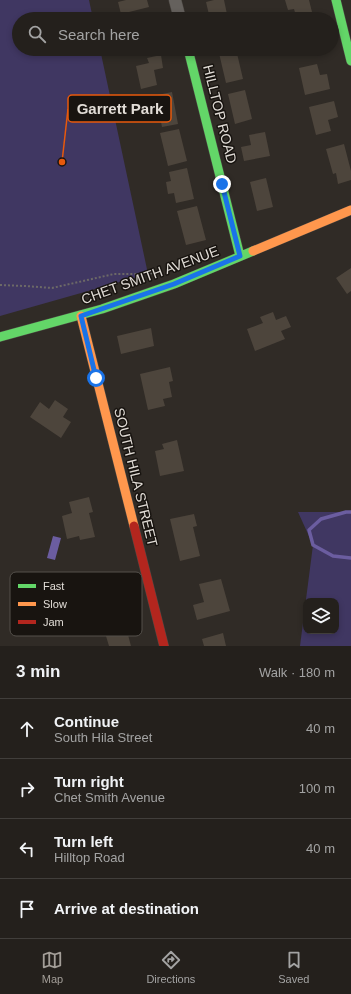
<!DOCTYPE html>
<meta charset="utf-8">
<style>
body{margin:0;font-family:Arial,sans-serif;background:#2c2825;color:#f1f3f6}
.controls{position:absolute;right:12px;bottom:12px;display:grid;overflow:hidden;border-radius:8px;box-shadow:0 2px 6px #0003}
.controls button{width:36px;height:36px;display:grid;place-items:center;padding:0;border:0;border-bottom:1px solid #413e3b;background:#24201c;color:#f1f3f6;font:20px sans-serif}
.stop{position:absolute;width:12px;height:12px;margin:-9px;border:3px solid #1a73e8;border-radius:50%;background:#fff}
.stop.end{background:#1a73e8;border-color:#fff;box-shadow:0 1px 4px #0008}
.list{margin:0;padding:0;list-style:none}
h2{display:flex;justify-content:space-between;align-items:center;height:52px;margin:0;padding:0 16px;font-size:17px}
h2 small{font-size:13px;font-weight:400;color:#a3a3a3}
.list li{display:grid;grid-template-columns:26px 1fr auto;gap:12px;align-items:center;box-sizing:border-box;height:60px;padding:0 16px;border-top:1px solid #413e3b}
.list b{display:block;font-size:15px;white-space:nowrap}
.list p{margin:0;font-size:13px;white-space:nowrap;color:#a3a3a3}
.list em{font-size:13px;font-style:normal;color:#a3a3a3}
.icon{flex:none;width:22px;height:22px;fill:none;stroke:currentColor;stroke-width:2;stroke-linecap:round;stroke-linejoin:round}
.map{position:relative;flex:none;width:351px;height:646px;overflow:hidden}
.search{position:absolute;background:#24201c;box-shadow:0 2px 6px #0003;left:12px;right:12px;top:12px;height:44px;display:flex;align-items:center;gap:10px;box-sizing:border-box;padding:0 14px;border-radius:22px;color:#a3a3a3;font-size:15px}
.sheet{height:292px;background:#24201c}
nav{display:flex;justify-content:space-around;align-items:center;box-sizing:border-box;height:56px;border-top:1px solid #413e3b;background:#24201c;font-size:11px;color:#a3a3a3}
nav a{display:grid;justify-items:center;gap:2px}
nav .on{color:#a39e98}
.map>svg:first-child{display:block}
</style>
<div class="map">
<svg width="351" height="646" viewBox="0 0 351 646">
<rect width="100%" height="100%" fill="#302b26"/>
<path fill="#403762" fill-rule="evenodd" d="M0,0H89L93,19H19V49H100L148,274L0,316Z
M298,512H351V646H300L313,545ZM306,601H336V631H306Z"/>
<path fill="#6b5da0" d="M53,536L61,538L55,560L47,558Z"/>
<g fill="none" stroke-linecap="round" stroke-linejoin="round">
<path stroke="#6b5da0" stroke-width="3.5" d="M351,512H346L321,519L309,530L313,545L333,556L351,558"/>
</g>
<path fill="#4d453c" d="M126,0H147L149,7L121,14L118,2Z
M214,0H224L228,19H210L206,2Z
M285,0H309L312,12L296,16L294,9L288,10Z
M218,49H236L243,79L226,83Z
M305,49H324V50L306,54Z
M161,55L163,68L154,70L157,85L141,89L136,66L149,63L147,58Z
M317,64L320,75L327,74L330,89L305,95L299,68Z
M245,90L252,119L235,124L228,94Z
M172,92L178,124L162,127L158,107L145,110L143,98Z
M334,101L338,117L328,120L331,131L316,135L309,107Z
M179,129L187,161L168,166L160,133Z
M265,132L270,156L244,161L241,147L251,145L249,135Z
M344,144L351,171V180L338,184L336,173L333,174L326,149Z
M187,168L194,199L176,203L174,193L168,194L166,182L171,181L169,172Z
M266,178L273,207L257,211L250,182Z
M197,206L206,240L186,245L177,211Z
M351,268V291L347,294L336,278Z
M273,312L276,320L286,316L291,327L281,331L285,339L255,351L247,329L263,323L260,317Z
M151,328L154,346L121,354L117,336Z
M170,367L173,381L169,382L172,397L163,399L165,406L148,410L140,374Z
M55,400L68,409L63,417L71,422L61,438L30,417L40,402L49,409Z
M177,440L184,471L160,476L155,451L164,449L162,444Z
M89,497L93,512L89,513L95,537L80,540L79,536L67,539L62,516L72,513L69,502Z
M194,514L197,526L193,527L200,556L180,561L170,519Z
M221,579L230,611L197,620L193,605L204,602L199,584Z
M124,620L131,646H109L103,626Z
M223,633L226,646H204L202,639Z"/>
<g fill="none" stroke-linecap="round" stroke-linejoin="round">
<defs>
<path id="street" d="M175,0L180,19"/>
<path id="fast" d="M336,0L351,61
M188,49L240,256
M0,337L102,309L174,284L253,251"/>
<path id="slow" d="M253,251L351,210
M81,316L134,526"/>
<path id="jam" d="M134,526L164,646"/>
</defs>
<use href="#street" stroke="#4c4843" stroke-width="13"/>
<use href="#fast" stroke="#4c4843" stroke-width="10"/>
<use href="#slow" stroke="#4c4843" stroke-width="10"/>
<use href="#jam" stroke="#4c4843" stroke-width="10"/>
<path stroke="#6c6967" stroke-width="2" stroke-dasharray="2 2" stroke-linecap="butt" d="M0,285L25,286L52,288L114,274H140L159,273"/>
<use href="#street" stroke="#65615d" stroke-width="12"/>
<use href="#fast" stroke="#63d668" stroke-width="9"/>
<use href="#slow" stroke="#ff974d" stroke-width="9"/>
<use href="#jam" stroke="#b3261e" stroke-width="9"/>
</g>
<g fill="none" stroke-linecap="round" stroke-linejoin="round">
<path stroke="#1a73e8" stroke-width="5" d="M96,378L81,316L174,284L240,256L222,184"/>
</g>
<g text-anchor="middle" stroke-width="3" stroke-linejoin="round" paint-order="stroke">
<g font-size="14" fill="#e1dcd6" stroke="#181410">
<text transform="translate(220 114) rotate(76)" y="5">HILLTOP ROAD</text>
<text transform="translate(150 275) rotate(-20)" y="5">CHET SMITH AVENUE</text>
<text transform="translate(136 477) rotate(76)" y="5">SOUTH HILA STREET</text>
</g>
</g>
<rect x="10" y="572" width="132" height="64" rx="6" fill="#181410" stroke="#54504b" stroke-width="1"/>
<rect x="18" y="584" width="18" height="4" fill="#63d668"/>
<rect x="18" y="602" width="18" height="4" fill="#ff974d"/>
<rect x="18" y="620" width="18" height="4" fill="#b3261e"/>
<g font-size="11" fill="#e1dcd6">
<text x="43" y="590">Fast</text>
<text x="43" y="608">Slow</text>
<text x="43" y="626">Jam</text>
</g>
<path fill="none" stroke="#e8590c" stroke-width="1.5" d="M62 162L68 109"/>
<circle fill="#e8590c" stroke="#181410" stroke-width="1.5" cx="62" cy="162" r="4"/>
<rect fill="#181410" stroke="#e8590c" stroke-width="1.5" x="68" y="95" width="103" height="27" rx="4"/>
<g font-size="15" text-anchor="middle" font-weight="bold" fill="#e1dcd6">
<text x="120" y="114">Garrett Park</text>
</g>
</svg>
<div class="controls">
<button><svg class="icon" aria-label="layers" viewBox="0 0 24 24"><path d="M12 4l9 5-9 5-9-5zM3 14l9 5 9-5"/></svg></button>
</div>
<div class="stop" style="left:96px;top:378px"></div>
<div class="stop end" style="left:222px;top:184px"></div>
<div class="search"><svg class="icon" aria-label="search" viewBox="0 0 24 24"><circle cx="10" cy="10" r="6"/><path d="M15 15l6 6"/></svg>Search here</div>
</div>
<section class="sheet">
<h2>3 min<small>Walk · 180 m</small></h2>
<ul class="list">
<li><svg class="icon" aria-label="ahead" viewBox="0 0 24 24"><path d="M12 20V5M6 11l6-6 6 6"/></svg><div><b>Continue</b><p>South Hila Street</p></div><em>40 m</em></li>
<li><svg class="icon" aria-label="right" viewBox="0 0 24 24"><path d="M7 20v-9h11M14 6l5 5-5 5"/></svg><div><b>Turn right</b><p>Chet Smith Avenue</p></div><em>100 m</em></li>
<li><svg class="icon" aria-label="left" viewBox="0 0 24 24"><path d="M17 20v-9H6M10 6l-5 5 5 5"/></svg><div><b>Turn left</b><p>Hilltop Road</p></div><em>40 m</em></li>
<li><svg class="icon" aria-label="arrive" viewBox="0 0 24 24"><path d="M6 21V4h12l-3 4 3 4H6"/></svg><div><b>Arrive at destination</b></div></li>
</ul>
</section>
<nav>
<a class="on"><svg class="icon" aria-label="map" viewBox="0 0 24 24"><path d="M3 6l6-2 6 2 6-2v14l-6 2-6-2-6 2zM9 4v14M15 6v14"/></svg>Map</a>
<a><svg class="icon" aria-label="directions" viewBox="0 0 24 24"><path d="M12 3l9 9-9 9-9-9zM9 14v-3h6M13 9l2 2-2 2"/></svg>Directions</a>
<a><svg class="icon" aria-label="saved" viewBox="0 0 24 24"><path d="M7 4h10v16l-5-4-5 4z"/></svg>Saved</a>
</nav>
